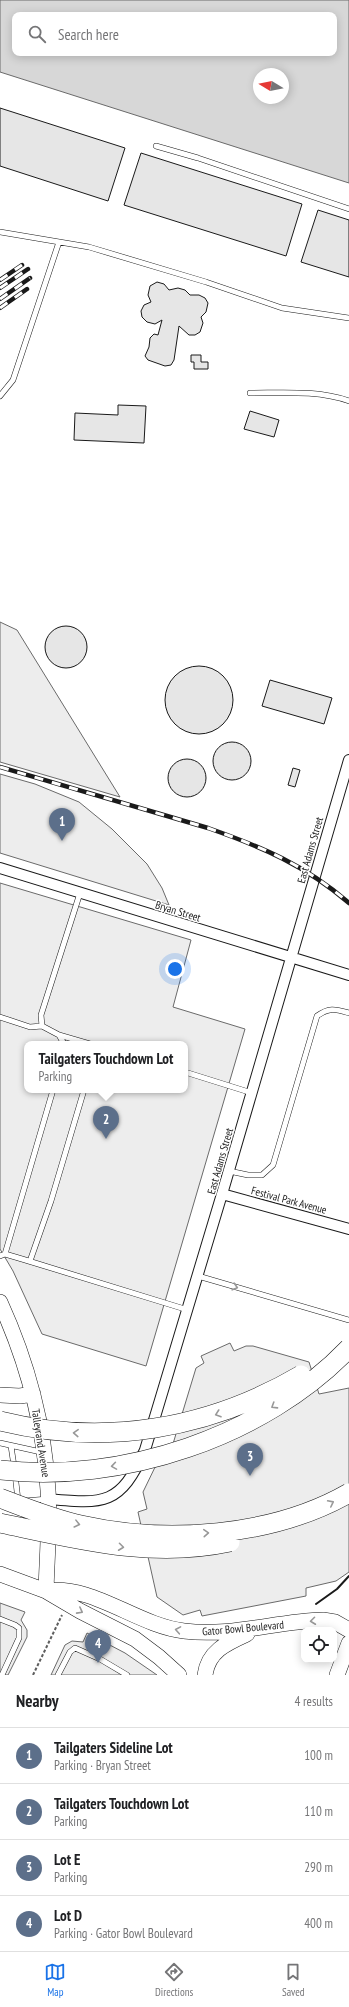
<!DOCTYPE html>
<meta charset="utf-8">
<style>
body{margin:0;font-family:"PT Sans Narrow",sans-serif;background:#f6f6f6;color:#202124}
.controls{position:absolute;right:12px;bottom:12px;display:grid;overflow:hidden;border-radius:8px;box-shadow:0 2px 10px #0003}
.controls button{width:36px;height:36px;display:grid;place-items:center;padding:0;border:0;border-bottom:1px solid #e0e0e0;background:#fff;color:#202124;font:20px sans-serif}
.compass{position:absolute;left:253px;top:68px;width:36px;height:36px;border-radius:50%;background:#fff;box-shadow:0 2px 10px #0003;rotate:280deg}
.you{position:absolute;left:175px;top:969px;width:14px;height:14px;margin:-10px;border:3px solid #fff;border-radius:50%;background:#1a73e8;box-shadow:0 0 0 6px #1a73e833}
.badge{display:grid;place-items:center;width:26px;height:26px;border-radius:50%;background:#1a73e8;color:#fff;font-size:13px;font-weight:700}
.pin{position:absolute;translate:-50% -33px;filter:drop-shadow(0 1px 2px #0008)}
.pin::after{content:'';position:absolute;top:21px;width:14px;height:12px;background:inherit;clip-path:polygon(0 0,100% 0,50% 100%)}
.popup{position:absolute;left:24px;top:1041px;width:164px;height:52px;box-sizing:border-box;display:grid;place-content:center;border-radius:8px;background:#fff;filter:drop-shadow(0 1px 3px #0005);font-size:13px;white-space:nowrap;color:#757577}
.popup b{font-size:15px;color:#202124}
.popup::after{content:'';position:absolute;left:50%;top:100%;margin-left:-8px;border:8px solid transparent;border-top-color:#fff}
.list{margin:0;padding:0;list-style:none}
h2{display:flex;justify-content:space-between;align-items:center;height:52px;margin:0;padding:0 16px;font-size:17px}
h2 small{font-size:13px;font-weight:400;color:#757577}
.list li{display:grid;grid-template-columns:26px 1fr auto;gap:12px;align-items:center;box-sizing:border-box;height:56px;padding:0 16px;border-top:1px solid #e0e0e0}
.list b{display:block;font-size:15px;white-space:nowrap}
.list p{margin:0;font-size:13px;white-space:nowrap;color:#757577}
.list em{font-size:13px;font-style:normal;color:#757577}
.icon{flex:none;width:22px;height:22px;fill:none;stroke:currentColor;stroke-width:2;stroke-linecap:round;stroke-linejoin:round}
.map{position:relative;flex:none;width:349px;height:1675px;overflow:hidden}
.search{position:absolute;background:#fff;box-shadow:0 2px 10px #0003;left:12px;right:12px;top:12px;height:44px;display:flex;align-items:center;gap:10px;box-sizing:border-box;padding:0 14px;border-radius:8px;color:#757577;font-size:15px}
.sheet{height:276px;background:#fff}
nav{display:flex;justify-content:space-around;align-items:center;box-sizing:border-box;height:56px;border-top:1px solid #e0e0e0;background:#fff;font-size:11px;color:#757577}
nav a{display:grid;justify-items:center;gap:2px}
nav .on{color:#1a73e8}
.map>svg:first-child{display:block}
</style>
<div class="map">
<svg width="349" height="1675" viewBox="0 0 349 1675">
<rect width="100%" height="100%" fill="#fff"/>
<path fill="#ededed" stroke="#6a6a6a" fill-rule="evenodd" d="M0,622L17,630L120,797L0,762Z
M0,774L35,784L79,802L112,829L147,864L162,888L169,905L0,853Z
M0,883L191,940L173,1007L245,1029L146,1366L42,1334L13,1271L0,1249ZM27,1044H185V1090H27Z
M230,1343L234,1351L246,1346H253L309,1362L319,1394L349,1388V1572L336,1581L306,1588V1596L202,1616L200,1610L183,1615L157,1597L138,1512L147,1509L143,1492L158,1461L169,1457L196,1368L204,1363L201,1356Z
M0,1603L25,1612L21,1620L27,1630V1637L8,1675H0Z
M87,1633L125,1653L157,1675H51L65,1645L72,1641L83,1642Z"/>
<path fill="#d7d7d7" stroke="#6a6a6a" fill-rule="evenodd" d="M0,0H349V183L0,72ZM15,15H334V53H15ZM259,74H283V98H259Z"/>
<path fill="#e6e6e6" stroke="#1a1a1a" d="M0,108L125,148L108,201L0,166Z
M141,153L302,204L286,256L124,205Z
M318,210L349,220V277L301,262Z
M157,282L164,284L169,290L178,288L185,290L190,295H199L205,298L208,303L206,312L201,317L203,323L200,332L195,335H189L179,326L174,360L171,365L165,366L148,360L145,356L149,347L150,338L154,334L158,335L162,320L155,324L147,322L142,317L141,311L144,305L151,302L148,295L150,286Z
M191,355H201V362H208V369H194V362H191Z
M118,405L146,406L144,443L74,440L75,413L118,415Z
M250,411L279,420L274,437L244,429Z
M45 647a21 21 0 1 1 42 0a21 21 0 1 1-42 0Z
M165 700a34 34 0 1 1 68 0a34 34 0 1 1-68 0Z
M270,680L332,698L324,724L262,706Z
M213 761a19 19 0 1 1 38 0a19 19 0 1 1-38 0Z
M168 778a19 19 0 1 1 38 0a19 19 0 1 1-38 0Z
M293,768L300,770L295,787L288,785Z"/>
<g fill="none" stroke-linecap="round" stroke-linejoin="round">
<defs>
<path id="lane" d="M156,146L198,158L349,209
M0,232L89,247L206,282L282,308L349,318
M250,393C283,393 318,390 349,401
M0,396L13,380L59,242
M0,1017L30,1027L42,1026
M59,1035L90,1044
M64,1044L59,1035L42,1026L41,1015L80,893
M185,1072L252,1093
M229,1171L248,1175H262L273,1165L317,1016C329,1007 335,1009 349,1013
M5,1254L53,1090
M0,1256L5,1254L22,1259L188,1310
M30,1261L51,1201L84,1090
M198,1276L349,1320
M0,1443L41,1452
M11,1446L14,1466
M15,1474L18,1500
M24,1501L48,1499
M0,1619L15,1625L19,1628V1638L2,1675
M58,1675L70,1652L75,1648L100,1659L127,1675"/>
<path id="street" d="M0,868L349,975
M222,1194L349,1229
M48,1499C104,1504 120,1506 145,1450L222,1194L349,760"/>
<path id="secondary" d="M0,1302C27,1361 44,1425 48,1490C50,1523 47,1557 46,1591
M0,1395L20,1396L33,1394
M0,1574L46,1591L80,1611L135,1639L159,1657L179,1675
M46,1591C93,1584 136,1625 184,1631C232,1637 277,1621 323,1620L335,1622L349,1630
M205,1675C208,1651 227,1643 247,1634
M337,1675L349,1643"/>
</defs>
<use href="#lane" stroke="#1a1a1a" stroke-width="6"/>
<use href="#street" stroke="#1a1a1a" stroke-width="12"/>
<use href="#secondary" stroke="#1a1a1a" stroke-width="16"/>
<path stroke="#5f5f5f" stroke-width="2" stroke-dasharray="3 2" stroke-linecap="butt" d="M33,1675L62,1615"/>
<use href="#lane" stroke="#fff" stroke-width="5"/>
<use href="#street" stroke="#fff" stroke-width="10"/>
<use href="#secondary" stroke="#fff" stroke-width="15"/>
<defs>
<path id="rail" d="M0,280L22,265
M0,288L28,269
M0,299L30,278
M0,308L27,289
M0,767L208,828C262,847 305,865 349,903"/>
</defs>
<use href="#rail" stroke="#1a1a1a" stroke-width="4.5"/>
<use href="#rail" stroke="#fff" stroke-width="3" stroke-dasharray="9" stroke-linecap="butt"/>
<defs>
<path id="highway-bridge" d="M0,1421C104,1447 209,1429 301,1375
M0,1470C121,1484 264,1437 349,1348
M0,1498C26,1508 53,1519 81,1525C166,1544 272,1537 349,1493
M0,1523C76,1539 151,1559 230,1542"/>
</defs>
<use href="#highway-bridge" stroke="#1a1a1a" stroke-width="20" stroke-linecap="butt"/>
<use href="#highway-bridge" stroke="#fff" stroke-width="19"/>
<path stroke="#1a1a1a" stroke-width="2" d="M316,1604L337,1589L349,1576"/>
</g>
<defs><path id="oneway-chevron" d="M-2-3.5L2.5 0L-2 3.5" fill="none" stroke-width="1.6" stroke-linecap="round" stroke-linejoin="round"/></defs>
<g stroke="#989898">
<use href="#oneway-chevron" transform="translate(235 1287) rotate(16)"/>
<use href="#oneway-chevron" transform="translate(274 1406) rotate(148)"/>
<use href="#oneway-chevron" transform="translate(218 1414) rotate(161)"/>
<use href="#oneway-chevron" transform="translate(76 1433) rotate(-177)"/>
<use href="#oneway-chevron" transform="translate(114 1466) rotate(171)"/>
<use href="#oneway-chevron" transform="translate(331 1503) rotate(-27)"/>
<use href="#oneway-chevron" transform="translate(77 1524) rotate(14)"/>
<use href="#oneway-chevron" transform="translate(206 1533) rotate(-4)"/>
<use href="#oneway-chevron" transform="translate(121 1547) rotate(7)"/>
<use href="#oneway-chevron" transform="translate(80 1611) rotate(28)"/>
<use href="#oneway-chevron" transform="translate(313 1621) rotate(173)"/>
<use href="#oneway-chevron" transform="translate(178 1630) rotate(-170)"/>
</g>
<g text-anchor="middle" stroke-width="3" stroke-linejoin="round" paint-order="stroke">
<g font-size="11" fill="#1a1a1a" stroke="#fff">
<text transform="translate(310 850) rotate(-74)" y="4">East Adams Street</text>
<text transform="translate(178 911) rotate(17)" y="4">Bryan Street</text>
<text transform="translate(220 1161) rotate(-74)" y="4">East Adams Street</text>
<text transform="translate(289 1200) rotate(15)" y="4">Festival Park Avenue</text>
<text transform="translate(41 1443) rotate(81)" y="4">Talleyrand Avenue</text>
<text transform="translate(243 1628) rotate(-5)" y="4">Gator Bowl Boulevard</text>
</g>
</g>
</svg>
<div class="controls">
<button><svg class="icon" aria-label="locate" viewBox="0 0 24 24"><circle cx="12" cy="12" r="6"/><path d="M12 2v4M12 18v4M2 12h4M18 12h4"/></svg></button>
</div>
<svg class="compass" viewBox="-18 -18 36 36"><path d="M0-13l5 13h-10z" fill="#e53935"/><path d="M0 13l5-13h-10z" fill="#757577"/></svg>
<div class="you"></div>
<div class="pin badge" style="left:62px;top:841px;background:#5c6f8a">1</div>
<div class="pin badge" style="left:106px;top:1139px;background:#5c6f8a">2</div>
<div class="popup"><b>Tailgaters Touchdown Lot</b>Parking</div>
<div class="pin badge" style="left:250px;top:1476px;background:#5c6f8a">3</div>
<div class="pin badge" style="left:98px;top:1663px;background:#5c6f8a">4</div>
<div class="search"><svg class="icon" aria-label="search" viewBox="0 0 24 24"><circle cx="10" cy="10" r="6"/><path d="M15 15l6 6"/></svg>Search here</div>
</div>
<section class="sheet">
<h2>Nearby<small>4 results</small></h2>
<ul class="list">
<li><span class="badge" style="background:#5c6f8a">1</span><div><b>Tailgaters Sideline Lot</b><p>Parking · Bryan Street</p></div><em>100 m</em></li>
<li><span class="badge" style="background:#5c6f8a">2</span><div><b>Tailgaters Touchdown Lot</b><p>Parking</p></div><em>110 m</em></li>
<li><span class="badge" style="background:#5c6f8a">3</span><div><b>Lot E</b><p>Parking</p></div><em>290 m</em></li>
<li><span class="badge" style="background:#5c6f8a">4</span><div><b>Lot D</b><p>Parking · Gator Bowl Boulevard</p></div><em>400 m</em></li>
</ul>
</section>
<nav>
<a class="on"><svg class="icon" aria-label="map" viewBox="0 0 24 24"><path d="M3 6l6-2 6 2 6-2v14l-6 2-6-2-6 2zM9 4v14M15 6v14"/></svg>Map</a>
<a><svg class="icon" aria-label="directions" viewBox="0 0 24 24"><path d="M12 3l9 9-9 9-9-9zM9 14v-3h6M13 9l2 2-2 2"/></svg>Directions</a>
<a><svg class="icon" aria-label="saved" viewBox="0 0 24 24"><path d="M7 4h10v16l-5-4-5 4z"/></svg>Saved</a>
</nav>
